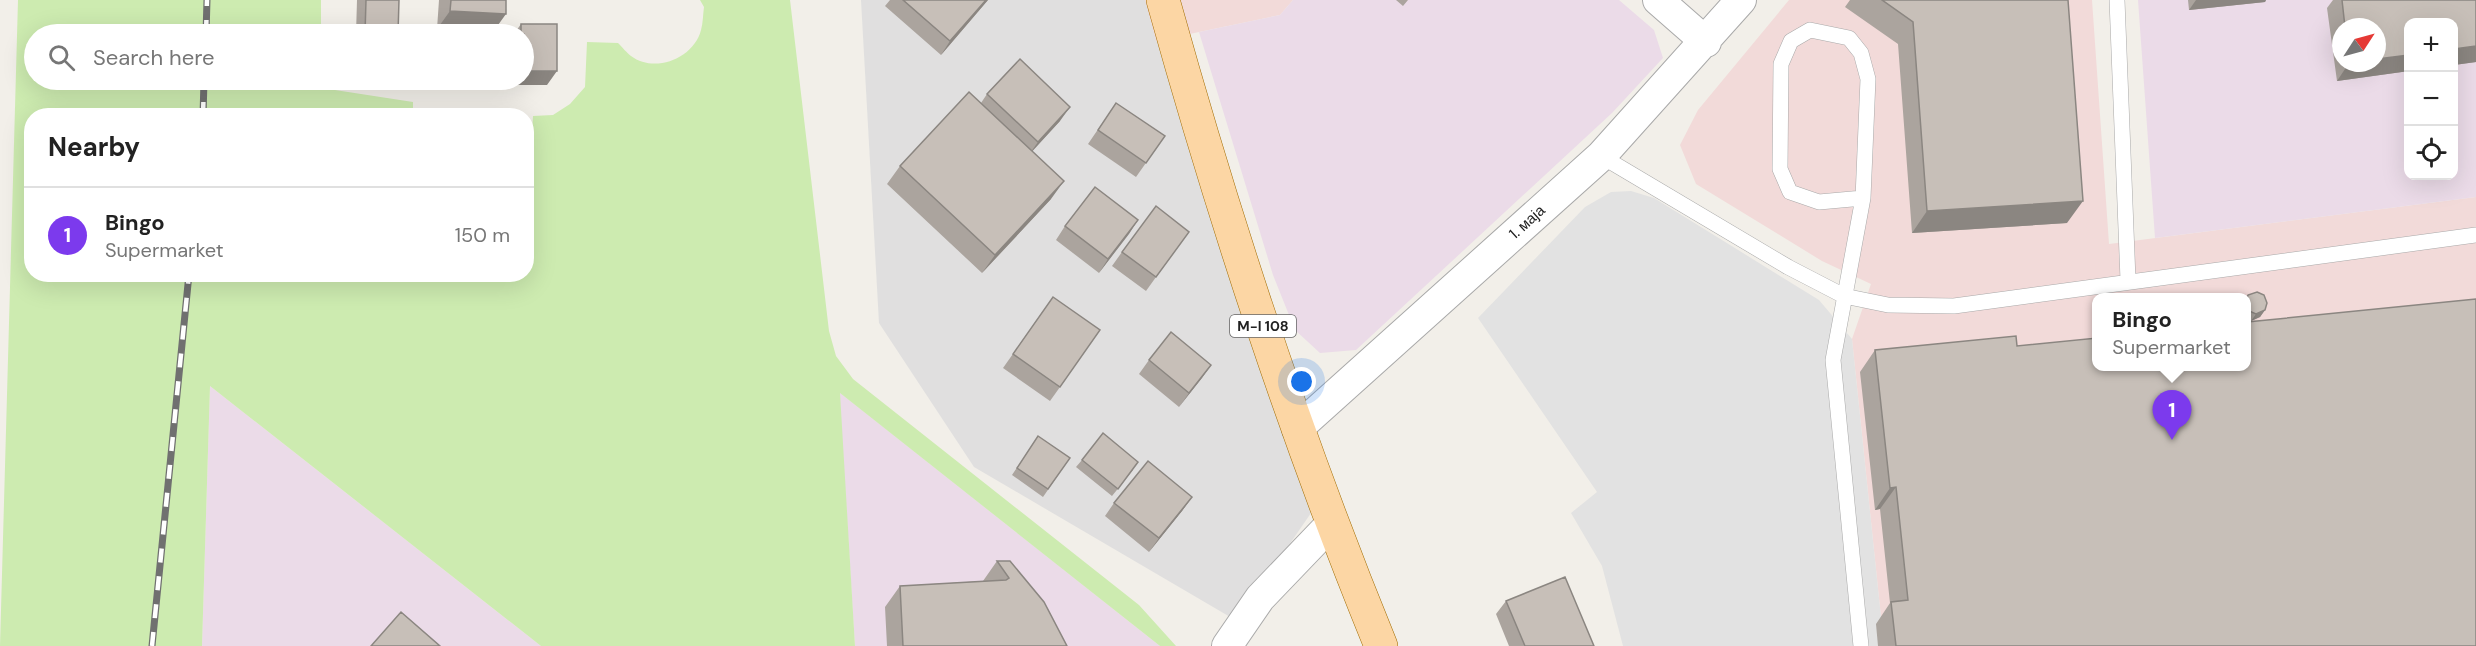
<!DOCTYPE html>
<meta charset="utf-8">
<style>
body{margin:0;font-family:"DM Sans",sans-serif;background:#f6f6f6;color:#222}
.controls{position:absolute;right:18px;top:18px;display:grid;overflow:hidden;border-radius:12px;box-shadow:0 6px 24px #0002}
.controls button{width:54px;height:54px;display:grid;place-items:center;padding:0;border:0;border-bottom:2px solid #e0e0e0;background:#fff;color:#222;font:30px sans-serif}
.compass{position:absolute;left:2332px;top:18px;width:54px;height:54px;border-radius:50%;background:#fff;box-shadow:0 6px 24px #0002;rotate:54deg}
.you{position:absolute;left:1302px;top:382px;width:21px;height:21px;margin:-15px;border:4px solid #fff;border-radius:50%;background:#1a73e8;box-shadow:0 0 0 9px #1a73e833}
.badge{display:grid;place-items:center;width:39px;height:39px;border-radius:50%;background:#7c3aed;color:#fff;font-size:20px;font-weight:700}
.pin{position:absolute;translate:-50% -50px;filter:drop-shadow(0 2px 3px #0008)}
.pin::after{content:'';position:absolute;top:32px;width:21px;height:18px;background:inherit;clip-path:polygon(0 0,100% 0,50% 100%)}
.popup{position:absolute;left:2092px;top:293px;width:159px;height:78px;box-sizing:border-box;display:grid;place-content:center;border-radius:12px;background:#fff;filter:drop-shadow(0 2px 4px #0005);font-size:20px;white-space:nowrap;color:#767676}
.popup b{font-size:22px;color:#222}
.popup::after{content:'';position:absolute;left:50%;top:100%;margin-left:-12px;border:12px solid transparent;border-top-color:#fff}
.list{margin:0;padding:0;list-style:none}
h2{display:flex;justify-content:space-between;align-items:center;height:78px;margin:0;padding:0 24px;font-size:26px}
h2 small{font-size:20px;font-weight:400;color:#767676}
.list li{display:grid;grid-template-columns:39px 1fr auto;gap:18px;align-items:center;box-sizing:border-box;height:96px;padding:0 24px;border-top:2px solid #e0e0e0}
.list b{display:block;font-size:22px;white-space:nowrap}
.list p{margin:0;font-size:20px;white-space:nowrap;color:#767676}
.list em{font-size:20px;font-style:normal;color:#767676}
.icon{flex:none;width:33px;height:33px;fill:none;stroke:currentColor;stroke-width:2;stroke-linecap:round;stroke-linejoin:round}
.map{position:relative;flex:none;width:2476px;height:646px;overflow:hidden}
.search{position:absolute;background:#fff;box-shadow:0 6px 24px #0002;left:24px;top:24px;width:510px;height:66px;display:flex;align-items:center;gap:15px;box-sizing:border-box;padding:0 21px;border-radius:33px;color:#767676;font-size:22px}
.panel{position:absolute;background:#fff;box-shadow:0 6px 24px #0002;left:24px;top:108px;width:510px;height:174px;border-radius:24px}
.map>svg:first-child{display:block}
</style>
<div class="map">
<svg width="2476" height="646" viewBox="0 0 2476 646">
<rect width="100%" height="100%" fill="#f2efe9"/>
<path fill="#e0dfdf" d="M861,0H1148L1324,494L1237,621L974,467L879,323Z"/>
<path fill="#f2dad9" fill-rule="evenodd" d="M1145,0H1293L1280,15L1156,41Z
M1789,0H2092L2109,244L2476,197V646H1884L1852,339L1871,284L1822,261L1696,184L1680,145L1698,110ZM2097,298H2247V366H2097Z"/>
<path fill="#ebdbe8" fill-rule="evenodd" d="M1293,0H1619L1654,30L1663,58L1612,113L1356,350L1320,353L1295,330L1273,275L1199,32L1280,15Z
M2138,0H2476V197L2155,238ZM2408,22H2454V176H2408ZM2341,27H2377V63H2341Z
M210,386L541,646H202Z
M839,392L1160,646H855Z"/>
<path fill="#cdebb0" d="M18,0H321V34H34V80H322V88L413,102V116H32V274H526V150L531,149L533,116L553,115L570,104L585,87L587,42L618,43C622,47 627,53 631,56C655,74 694,58 701,30C703,23 703,14 704,7L700,0H790L829,331L836,356L853,379L1139,605L1176,646H1160L840,393L855,646H541L210,386L202,646H0Z"/>
<path fill="#e2e2e2" d="M1631,191L1654,198L1819,300L1852,339L1884,646H1623L1602,566L1571,513L1597,492L1478,318L1585,207L1611,192Z"/>
<g fill="none" stroke-linecap="round" stroke-linejoin="round">
<defs>
<path id="service" d="M2117,0L2128,280
M1601,156L1788,267L1844,296L1888,305L1954,306L2476,235
M1861,646L1833,360L1863,198L1868,79L1861,53L1849,38L1810,30L1791,41L1781,64L1780,169L1790,192L1819,202L1863,198"/>
<path id="minor" d="M1658,0L1706,42
M1297,429L1601,156L1741,0
M1227,646L1260,598L1331,524"/>
<path id="primary" d="M1163,0C1224,219 1295,436 1381,646"/>
</defs>
<use href="#service" stroke="#a9a9a9" stroke-width="16"/>
<use href="#minor" stroke="#a9a9a9" stroke-width="32"/>
<use href="#primary" stroke="#a06b00" stroke-width="34"/>
<use href="#service" stroke="#fff" stroke-width="15"/>
<use href="#minor" stroke="#fff" stroke-width="30"/>
<use href="#primary" stroke="#fcd6a4" stroke-width="33"/>
<defs>
<path id="rail" d="M206,34L207,0
M203,116L204,80
M152,646L189,274"/>
</defs>
<use href="#rail" stroke="#707070" stroke-width="7"/>
<use href="#rail" stroke="#fff" stroke-width="4.5" stroke-dasharray="14" stroke-linecap="butt"/>
</g>
<path fill="#aba49e" fill-rule="evenodd" d="M357,0H399L398,34H356Z
M439,0H506L493,32L437,29Z
M890,0H988L941,55L885,6Z
M1396,0H1408L1403,6Z
M1850,0H2068L2067,223L1912,233L1898,44L1845,7Z
M2188,0H2266L2265,2L2189,10Z
M2333,0H2476V62L2454,65V22H2409V71L2337,81L2327,8ZM2341,27H2377V63H2341Z
M521,24L547,85H512V80H524V34H514Z
M987,94L1060,121L1032,151L1051,199L982,273L887,184L900,166L981,103Z
M1116,103L1165,136L1136,177L1088,144Z
M1138,220L1099,273L1056,240L1065,226Z
M1179,245L1146,291L1112,266L1122,252Z
M2248,295L2265,310L2260,317L2251,321L2247,320L2246,297Z
M1053,297L1060,387L1050,401L1003,368Z
M2017,346L2476,646H1878L1876,624L1890,603L1880,509L1875,510L1860,372L1875,350Z
M1149,360L1211,365L1179,407L1139,374Z
M1038,436L1070,458L1043,497L1012,475Z
M1082,460L1133,470L1112,496L1076,467Z
M1192,497L1182,511L1149,552L1105,516L1114,503Z
M997,561L1067,646H887L885,607L900,586L983,581Z
M1506,601L1594,646H1509L1496,614Z"/>
<path fill="#8b8681" d="M986,0H988L941,55L950,41Z
M2196,0H2266L2265,2L2189,10Z
M450,11L506,14L493,32L437,29Z
M2476,46V62L2454,65V49Z
M2409,55V71L2337,81L2349,63H2377V59Z
M524,71H557L547,85H512L515,80H524Z
M1070,107L1060,121L1028,156L1038,142Z
M1064,181L1051,199L982,273L995,255Z
M2083,201L2067,223L1912,233L1927,211Z
M1138,220L1129,234L1099,273L1108,259Z
M2265,310L2260,317L2251,321L2256,314Z
M1211,365L1202,378L1179,407L1189,393Z
M1896,487L1880,509L1875,510L1890,488Z
M1192,497L1182,511L1149,552L1159,538Z"/>
<path fill="#c7bfb8" stroke="#8b8681" stroke-width="1.5" d="M366,0H399L398,34H365Z
M451,0H506V14L450,11Z
M903,0H986L950,41Z
M1882,0H2068L2083,201L1927,211L1913,22Z
M2342,0H2476V46L2454,49V22H2409V55L2377,59V27H2345Z
M521,24H557V71H524V34H521Z
M1020,59L1070,107L1038,142L987,94Z
M969,92L1064,181L995,255L900,166Z
M1116,103L1165,136L1146,163L1098,130Z
M1095,187L1138,220L1108,259L1065,226Z
M1156,206L1189,232L1156,277L1122,252Z
M2257,292L2264,295L2267,303L2265,310L2256,314L2249,311L2247,307V298L2248,295Z
M1053,297L1100,330L1060,387L1013,354Z
M2476,299V646H1896L1891,602L1908,600L1896,487L1890,488L1875,350L2016,336L2017,346L2097,338V366H2247V322Z
M1171,332L1211,365L1189,393L1149,360Z
M1103,433L1138,462L1118,489L1082,460Z
M1038,436L1070,458L1048,489L1017,468Z
M1148,461L1192,497L1159,538L1114,503Z
M997,561H1010L1044,602L1067,646H903L900,586L1006,580L1009,578Z
M1565,577L1594,646H1525L1506,601Z
M401,612L440,646H371Z"/>
<g text-anchor="middle" stroke-width="5" stroke-linejoin="round" paint-order="stroke">
<rect fill="#fff" stroke="#646464" stroke-width="1.5" x="1230" y="315" width="66" height="22" rx="4.5"/>
<g font-size="14" font-weight="bold" fill="#222">
<text x="1263" y="331">M-I 108</text>
</g>
<g font-size="15" fill="#222" stroke="#fff">
<text transform="translate(1527 222) rotate(-42)" y="5">1. маја</text>
</g>
</g>
</svg>
<div class="controls">
<button>+</button>
<button>−</button>
<button><svg class="icon" aria-label="locate" viewBox="0 0 24 24"><circle cx="12" cy="12" r="6"/><path d="M12 2v4M12 18v4M2 12h4M18 12h4"/></svg></button>
</div>
<svg class="compass" viewBox="-18 -18 36 36"><path d="M0-13l5 13h-10z" fill="#e53935"/><path d="M0 13l5-13h-10z" fill="#767676"/></svg>
<div class="you"></div>
<div class="pin badge" style="left:2172px;top:440px">1</div>
<div class="popup"><b>Bingo</b>Supermarket</div>
<div class="search"><svg class="icon" aria-label="search" viewBox="0 0 24 24"><circle cx="10" cy="10" r="6"/><path d="M15 15l6 6"/></svg>Search here</div>
<section class="panel">
<h2>Nearby<small></small></h2>
<ul class="list">
<li><span class="badge">1</span><div><b>Bingo</b><p>Supermarket</p></div><em>150 m</em></li>
</ul>
</section>
</div>
